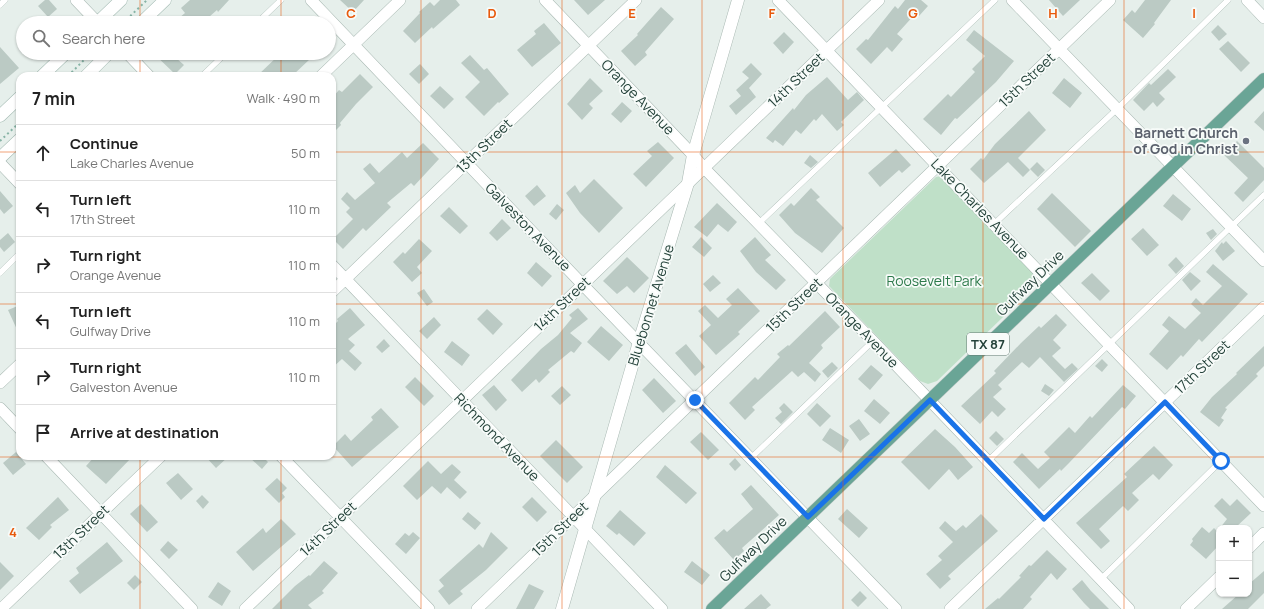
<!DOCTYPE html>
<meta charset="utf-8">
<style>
body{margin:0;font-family:Manrope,sans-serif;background:#f6f6f6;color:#222}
.controls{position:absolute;right:12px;bottom:12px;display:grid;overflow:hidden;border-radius:8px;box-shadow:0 1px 3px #0004}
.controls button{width:36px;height:36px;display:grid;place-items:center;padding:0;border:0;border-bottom:1px solid #e0e0e0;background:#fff;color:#222;font:20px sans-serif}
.stop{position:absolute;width:12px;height:12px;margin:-9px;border:3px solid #1a73e8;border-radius:50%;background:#fff}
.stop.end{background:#1a73e8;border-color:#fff;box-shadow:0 1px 4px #0008}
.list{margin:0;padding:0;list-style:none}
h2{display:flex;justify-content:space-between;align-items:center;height:52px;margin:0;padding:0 16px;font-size:17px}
h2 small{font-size:13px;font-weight:400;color:#767676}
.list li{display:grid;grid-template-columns:26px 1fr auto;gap:12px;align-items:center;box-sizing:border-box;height:56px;padding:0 16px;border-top:1px solid #e0e0e0}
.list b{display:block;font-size:15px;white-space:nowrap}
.list p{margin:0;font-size:13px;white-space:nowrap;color:#767676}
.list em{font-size:13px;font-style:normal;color:#767676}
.icon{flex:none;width:22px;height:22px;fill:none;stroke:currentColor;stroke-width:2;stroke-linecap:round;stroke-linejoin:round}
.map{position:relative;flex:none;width:1264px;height:609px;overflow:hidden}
.search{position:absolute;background:#fff;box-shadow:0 1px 3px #0004;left:16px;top:16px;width:320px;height:44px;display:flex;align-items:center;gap:10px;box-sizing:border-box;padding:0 14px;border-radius:22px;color:#767676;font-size:15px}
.panel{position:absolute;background:#fff;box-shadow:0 1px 3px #0004;left:16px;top:72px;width:320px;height:388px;border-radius:12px}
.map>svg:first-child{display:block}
</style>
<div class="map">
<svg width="1264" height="609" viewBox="0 0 1264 609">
<rect width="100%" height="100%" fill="#e6efeb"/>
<path fill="#bfe0c8" d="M941,176L1036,276L1034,287L937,381L928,384L920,381L829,286L830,279L833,276L936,177Z"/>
<path fill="#bbcac4" d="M45,0H49L57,9L48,17L38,6Z
M190,0H229L218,12L217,10L202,23H173L185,13L181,8Z
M340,0H364L353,12Z
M440,0H456L460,5L433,29L432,27L415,43L403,31L420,13L419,12L430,2L434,6Z
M574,0H605L588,15Z
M905,0H921L928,6L919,16L916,13L897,34L903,39L892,52L887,47L871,64L856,49L866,39L868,40L895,6L898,9Z
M1049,0H1080L1063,16Z
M1145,0H1171L1154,23L1155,24L1143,38L1123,20L1132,10L1135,13Z
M661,7L674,19L645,52L647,55L635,66L621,51L638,35L637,34Z
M544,23L561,43L532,67L517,50L536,34L534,31Z
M1218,25L1227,34L1219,41L1211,32Z
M974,30L1014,61L996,82L957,119L955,118L941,135L923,119L948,94L951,97L975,72L972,69L985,56L966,40Z
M784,32L794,42L783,54L773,43Z
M1228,41L1250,63L1241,72L1219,49Z
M0,47L19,68L0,84Z
M153,53H180L175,57L184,65L175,74Z
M281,53H303L310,59L292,76H257Z
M470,55L484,70L487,68L509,94L499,103L498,102L484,116L465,97L480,82L461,63Z
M751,63L762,74L749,88L756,97L736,115L729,106L741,96L736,90L749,78L742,72Z
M420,64L429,74L419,84L409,74Z
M1168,69L1176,77L1159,93L1165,99L1157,107L1153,102L1144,111L1133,100L1149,83L1151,85Z
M360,74L373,87L356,104L340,123L341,125L332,134V98L339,90L342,92Z
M827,77L848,100L857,92L864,100L841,122L844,125L837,131L822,114L816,121L814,119L801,134L796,130L783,146L775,140L773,143L766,138L793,108L794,110L806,95Z
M590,78L603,91L589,104L593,108L582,120L567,104Z
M1064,78L1082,93L1070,108L1052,93Z
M440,86L454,99L444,109L430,96Z
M622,102L632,111L621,123L611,114Z
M1029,111L1046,130L1018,158L1030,170L1023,177L1008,162L984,183L970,169L981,158L983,160L995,144Z
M1264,111V131L1254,122Z
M1237,141L1264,168V180L1243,202L1234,193L1248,178L1224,155Z
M658,142L674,158L646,187L633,174L652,156L647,151Z
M423,143L439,159L414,186L411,183L387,203L391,207L366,231L363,228L343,249L333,239L353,219L346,212L350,208L341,199L347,192L355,200L375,183L363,169L370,163L379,173L402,152L407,158Z
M896,149L911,165L902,173L899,170L880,187L868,173Z
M810,155L818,162L811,168L804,163Z
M1037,162L1045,170L1038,177L1030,169Z
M594,179L623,208L599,233L580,213L566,193L575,185L580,193Z
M537,185L546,196L534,206L525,196Z
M811,188L820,197L816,200L844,228L822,253L795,233L779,215L791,203L794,206Z
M0,191L13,206L4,214L0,209Z
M1052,193L1091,231L1075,247L1037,209Z
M1173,194L1191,209L1182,221L1163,206Z
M717,203L737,222L728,232L718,224L707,237L694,227Z
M557,204L564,210L556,220L549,214Z
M449,207L468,226L460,234L440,216Z
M502,219L511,228L497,241L489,233Z
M1143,228L1159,245L1147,256L1131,239Z
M1213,229L1217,234L1211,240L1206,233Z
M8,233L15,242L4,252L0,247V240Z
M701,237L712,248L704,257L692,247Z
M755,237L771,255L765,260L786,280L776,290L756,272L740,251Z
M419,239L432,251L417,267L422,273L412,282L393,262L403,252L405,254Z
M1226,241L1235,251L1223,261L1215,251L1222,242L1223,244Z
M627,257L649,278L634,293L627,286L617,294L603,281Z
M1176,257L1184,266L1176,274L1168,265Z
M536,262L552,276L542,287L527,273Z
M1213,264L1248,294L1202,342L1199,339L1183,357L1181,355L1167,370L1149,354L1169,331L1162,325L1169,316L1185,329L1201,313L1191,304L1196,298L1203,305L1222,286L1206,272Z
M1190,272L1201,281L1191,291L1182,280Z
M1092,273L1110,291L1100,301L1081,283Z
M713,275L721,283L710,292L703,284Z
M738,288L760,311L738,332L740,334L716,355L699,336L711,325L698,311L705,305L718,318L732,305L726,299Z
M424,289L433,302L427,306L417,293Z
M20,305V336L8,310Z
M350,308L365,325L348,339L355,345L349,351L362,363L355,371L342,359L332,368V327L338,321L337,319Z
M578,308L588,319L570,333L582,343L574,353L571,351L548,370L550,372L539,383L536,379L522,392L511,380L541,349L558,335L572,318L569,315Z
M487,309L503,324L493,335L477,319Z
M825,311L840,327L821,345L823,348L809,363L821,374L815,382L804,372L798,377L792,371L752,407L755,410L745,420L729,403L755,377L758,380L780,357L777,354L788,345L789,346Z
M1056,314L1067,325L1053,340L1061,348L1052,356L1065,369L1072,363L1078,369L1064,382L1040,357L1029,368L1022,362L998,385L1002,389L993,397L1006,409L998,417L992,411L980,424L961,406L996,373L994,371L1021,343L1039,326L1041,328Z
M434,317L441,325L427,339L419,331Z
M601,326L623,345L609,361L587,342Z
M384,339L390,346L382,353L376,347Z
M452,341L470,355L462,366L444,352Z
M686,344L705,367L695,376L675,353Z
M1264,346V366L1256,374L1258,376L1225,408L1227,409L1221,418L1224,420L1219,427L1200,412L1212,397L1237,374L1236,373Z
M1102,359L1108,365L1102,372L1095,366Z
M832,362L838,368L828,378L822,371Z
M871,365L883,375L870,390L858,379Z
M415,377L434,396L424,406L405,387Z
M654,378L676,401L663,413L642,390Z
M1045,384L1054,390L1049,396L1041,391Z
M494,385L507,400L496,411L482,395Z
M1123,385L1136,396L1125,409L1122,407L1069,463L1061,471L1060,469L1039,489L1013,462L1022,453L1038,469L1050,458L1044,452L1069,427L1075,433L1090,416L1092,418Z
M562,386L571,395L560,405L551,396Z
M874,399L890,413L880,424L864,411Z
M784,403L793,412L781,424L775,418L782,412L779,408Z
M817,403L831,416L820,427L807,414Z
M381,408L399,427L352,467L333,446L345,434L351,441L373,420L371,417Z
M859,419L870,434L860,441L849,426Z
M830,428L849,440L841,453L822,440Z
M935,429L955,447L973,467L958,480L949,469L929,490L901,462Z
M996,431L1004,439L997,446L989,438Z
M701,432L719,450L708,460L690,442Z
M556,440L583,467L567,483L540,456Z
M1154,446L1173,465L1159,480L1153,474L1132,493L1139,500L1128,511L1123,506L1099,529L1110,541L1101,549L1076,523L1127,477L1124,474Z
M16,452L26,464L13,475L3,463Z
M95,456H133L106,484L86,466Z
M205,456H229L216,468Z
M248,456H262L268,462L262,469Z
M735,458L741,465L735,471L729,464Z
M428,461L441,474L452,464L461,472L454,480L467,492L460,499L447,487L441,494L432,486L417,500L403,486Z
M665,465L697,493L686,504L656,477Z
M178,473L193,489L181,500L166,483Z
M277,478L287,488L282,493L285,497L279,503L265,489Z
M751,485L779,515L742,548L744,551L734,560L714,538L724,529L727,532L753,509L741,494Z
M202,495L209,502L203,509L196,501Z
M58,497L69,510L50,525L52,527L39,540L26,528Z
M532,497L547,512L537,522L522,507Z
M1222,498L1230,506L1237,499L1251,513L1235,528H1220L1227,519L1214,506Z
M141,504L158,522L147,532L130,514Z
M847,509L868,528L859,538L838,519Z
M620,510L646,533L634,546L619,533L617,535L606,526Z
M468,512L481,523L475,530L462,519Z
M981,514L998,531L948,576L951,579L940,589L926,574L942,560L938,556L953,542L939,528L945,521L956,531L963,525L966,528Z
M281,519L296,534L253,571L236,552L263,528L266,533Z
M1202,527L1209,533L1214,528L1219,533V545L1206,559L1190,545L1193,541L1192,539Z
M413,532L420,538L406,554L395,544L405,533L409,536Z
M491,532L508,548L486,570L460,591L463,594L449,605L438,591L444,586L439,580L479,544L483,548Z
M168,541L178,550L169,559L160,550Z
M107,542L123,561L80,594L69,581L79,573L76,568Z
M1047,550L1067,569L1057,580L1051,573L1030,597L1032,599L1023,609H985L998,598L999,599L1021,577L1019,576L1029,565L1031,566Z
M324,561L338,573L322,591L324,593L308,605L312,609H272L295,586L309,575L310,576Z
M692,561L710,575L702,585L684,572Z
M0,562L14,576L0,590Z
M1264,571V593L1248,609H1222L1239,594H1249V584Z
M135,575L142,582L134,590L127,583Z
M1082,580L1091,591L1109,609H1090L1084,603L1072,589Z
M218,582L231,591L222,606L208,597Z
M529,584L544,591L534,609H516Z
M860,591L867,598L858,607L851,600Z
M761,594L771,605L766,609H744Z"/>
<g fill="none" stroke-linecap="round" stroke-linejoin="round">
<defs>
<path id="service" d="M0,5L5,0
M257,23L281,0
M202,76L226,53
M759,223L995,0
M994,224L1117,109L1228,0
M0,273L20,253
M751,458L873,341
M988,461L1264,195
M1101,579L1221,461"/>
<path id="minor" d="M76,0L98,23
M311,0L582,284L896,609
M545,0L693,155L704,168L873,341L1129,609
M778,0L1264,506
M1012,0L1264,261
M1247,0L1264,18
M127,53L149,76
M321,76L400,0
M0,163L20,184
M332,265L662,609
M332,292L636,0
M0,383L20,364
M0,408L20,429
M46,456L192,609
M281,456L429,609
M1249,548L1264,533
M1,609L161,456
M245,609L879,0
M477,609L1110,0
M950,609L1264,307
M1186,609L1219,577"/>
<path id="tertiary" d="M562,609L639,342L688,183L693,155L738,0"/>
<path id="secondary" d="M97,23L121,0
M141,23L165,0
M42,76L66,53
M86,76L109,53
M0,116L20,97
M0,158L20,139"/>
<path id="primary" d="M712,609L1264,79"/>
</defs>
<use href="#service" stroke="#a8b8b2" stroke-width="6"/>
<use href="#minor" stroke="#a8b8b2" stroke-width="12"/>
<use href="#tertiary" stroke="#a8b8b2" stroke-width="13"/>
<use href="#secondary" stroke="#a4bbb3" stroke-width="13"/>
<use href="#primary" stroke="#c2cac8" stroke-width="13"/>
<path stroke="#86b3a5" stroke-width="2" stroke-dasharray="2 3" stroke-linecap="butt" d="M123,23L147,0
M68,76L91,53
M0,141L20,122"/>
<use href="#service" stroke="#fff" stroke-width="5.5"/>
<use href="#minor" stroke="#fff" stroke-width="11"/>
<use href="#tertiary" stroke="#fff" stroke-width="12"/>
<use href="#secondary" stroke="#fff" stroke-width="12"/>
<use href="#primary" stroke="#6aa596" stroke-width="12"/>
</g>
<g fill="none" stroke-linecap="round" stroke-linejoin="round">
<path stroke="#1a73e8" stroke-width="5" d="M695,400L808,517L930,400L1044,519L1165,402L1221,461"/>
</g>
<path fill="none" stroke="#e8590c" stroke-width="1" stroke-opacity="0.55" d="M140,0V23M281,0V23M421,0V609M562,0V609M702,0V609M843,0V609M983,0V609M1124,0V609M140,53V76M281,53V76M0,152H20M332,152H1264M0,304H20M332,304H1264M140,456V609M281,456V609M0,457H1264"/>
<circle fill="#6b7280" stroke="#f7fbf9" stroke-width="1.5" cx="1246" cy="141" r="4"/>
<g text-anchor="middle" stroke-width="3.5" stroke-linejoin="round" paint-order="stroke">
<rect fill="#f7fbf9" stroke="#637a73" stroke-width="1" x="967" y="333" width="42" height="22" rx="3"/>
<g font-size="13" font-weight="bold" fill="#24423a">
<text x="988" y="349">TX 87</text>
</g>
<g font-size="14" fill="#24423a" stroke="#f7fbf9">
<text transform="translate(796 80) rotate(-44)" y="5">14th Street</text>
<text transform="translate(1027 80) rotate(-44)" y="5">15th Street</text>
<text transform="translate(638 97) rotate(46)" y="5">Orange Avenue</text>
<text transform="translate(484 146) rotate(-44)" y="5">13th Street</text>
<text transform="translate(980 209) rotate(46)" y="5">Lake Charles Avenue</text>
<text transform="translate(528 227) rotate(46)" y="5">Galveston Avenue</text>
<text transform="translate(1030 283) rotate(-44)" y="5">Gulfway Drive</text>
<text transform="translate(562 304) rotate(-44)" y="5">14th Street</text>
<text transform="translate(651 305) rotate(-73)" y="5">Bluebonnet Avenue</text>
<text transform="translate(794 305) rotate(-44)" y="5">15th Street</text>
<text transform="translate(862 330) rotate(46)" y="5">Orange Avenue</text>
<text transform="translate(1202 367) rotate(-44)" y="5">17th Street</text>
<text transform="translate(497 437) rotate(46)" y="5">Richmond Avenue</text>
<text transform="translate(328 529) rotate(-44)" y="5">14th Street</text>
<text transform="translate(560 529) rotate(-44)" y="5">15th Street</text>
<text transform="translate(81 532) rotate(-44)" y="5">13th Street</text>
<text transform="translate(753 549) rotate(-44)" y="5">Gulfway Drive</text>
</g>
<g font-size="14" font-weight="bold" fill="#5b616d" stroke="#f7fbf9" text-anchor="end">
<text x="1238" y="138">Barnett Church<tspan x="1238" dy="16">of God in Christ</tspan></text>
</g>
<g font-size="14" fill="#2d7a4b" stroke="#f7fbf9">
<text x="934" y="286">Roosevelt Park</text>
</g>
</g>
<g font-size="13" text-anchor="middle" font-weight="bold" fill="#e8590c" stroke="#f7fbf9" stroke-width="3.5" stroke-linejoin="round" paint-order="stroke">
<text x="351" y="18">C</text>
<text x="492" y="18">D</text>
<text x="632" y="18">E</text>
<text x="772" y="18">F</text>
<text x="913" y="18">G</text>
<text x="1053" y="18">H</text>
<text x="1194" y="18">I</text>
<text x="13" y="537">4</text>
</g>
</svg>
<div class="controls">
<button>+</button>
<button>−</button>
</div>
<div class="stop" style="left:1221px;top:461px"></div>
<div class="stop end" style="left:695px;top:400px"></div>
<div class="search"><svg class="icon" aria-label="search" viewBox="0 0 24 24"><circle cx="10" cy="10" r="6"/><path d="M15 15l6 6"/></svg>Search here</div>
<section class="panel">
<h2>7 min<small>Walk · 490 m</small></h2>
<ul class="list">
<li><svg class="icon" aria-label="ahead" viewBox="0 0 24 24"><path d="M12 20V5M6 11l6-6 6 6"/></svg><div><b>Continue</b><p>Lake Charles Avenue</p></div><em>50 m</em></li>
<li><svg class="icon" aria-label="left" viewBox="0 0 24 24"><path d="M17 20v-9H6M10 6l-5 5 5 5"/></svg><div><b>Turn left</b><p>17th Street</p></div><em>110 m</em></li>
<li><svg class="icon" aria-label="right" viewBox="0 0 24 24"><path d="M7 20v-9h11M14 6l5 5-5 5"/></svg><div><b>Turn right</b><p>Orange Avenue</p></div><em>110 m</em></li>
<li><svg class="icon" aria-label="left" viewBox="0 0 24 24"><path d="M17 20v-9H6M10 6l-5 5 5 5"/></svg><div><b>Turn left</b><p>Gulfway Drive</p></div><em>110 m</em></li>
<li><svg class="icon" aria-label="right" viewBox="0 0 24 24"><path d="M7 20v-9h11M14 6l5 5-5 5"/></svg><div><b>Turn right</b><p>Galveston Avenue</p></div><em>110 m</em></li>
<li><svg class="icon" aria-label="arrive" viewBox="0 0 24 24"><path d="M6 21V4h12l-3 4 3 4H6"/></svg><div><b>Arrive at destination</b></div></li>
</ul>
</section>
</div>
